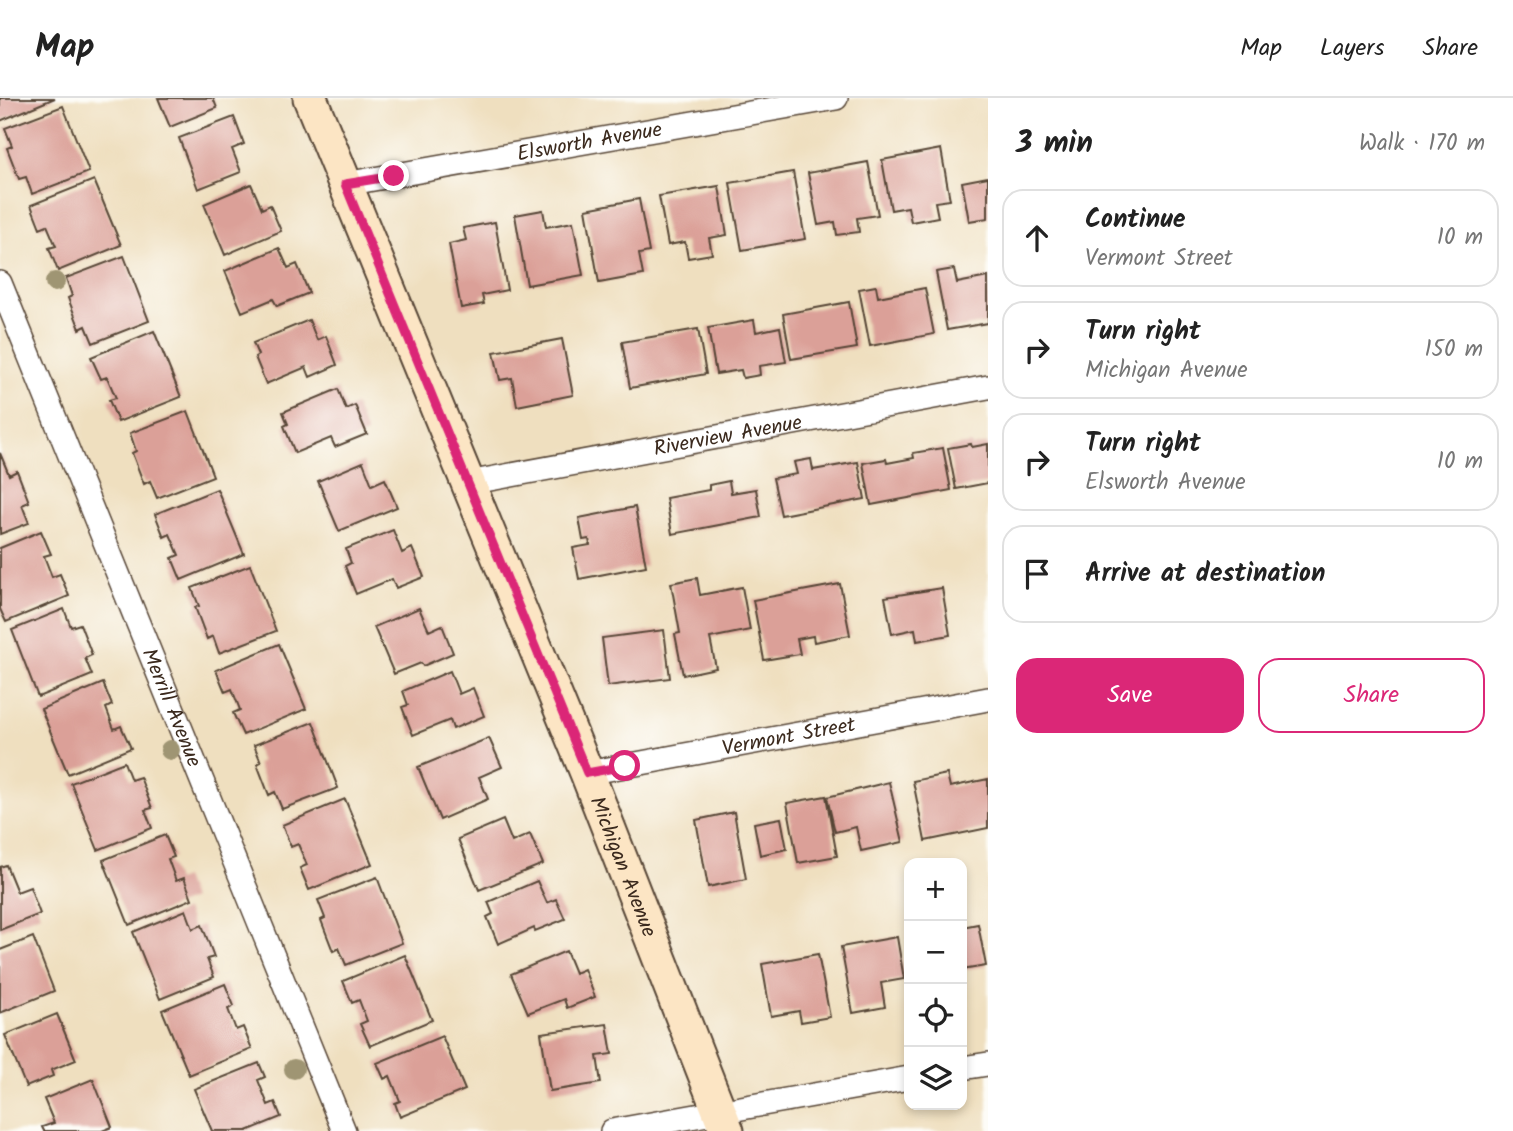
<!DOCTYPE html>
<meta charset="utf-8">
<style>
body{margin:0;font-family:Kalam,sans-serif;background:#f2f2f2;color:#222}
.controls{position:absolute;right:21px;bottom:21px;display:grid;overflow:hidden;border-radius:14px;box-shadow:0 4px 10px #0003}
.controls button{width:63px;height:63px;display:grid;place-items:center;padding:0;border:0;border-bottom:2px solid #e0e0e0;background:#fff;color:#222;font:35px sans-serif}
.stop{position:absolute;width:21px;height:21px;margin:-16px;border:5px solid #db2777;border-radius:50%;background:#fff}
.stop.end{background:#db2777;border-color:#fff;box-shadow:0 2px 7px #0008}
.list{margin:0;padding:0;list-style:none}
h2{display:flex;justify-content:space-between;align-items:center;height:91px;margin:0;padding:0 28px;font-size:30px}
h2 small{font-size:23px;font-weight:400;color:#767676}
.list li{display:grid;grid-template-columns:46px 1fr auto;gap:21px;align-items:center;box-sizing:border-box;height:98px;margin:0 14px 14px;padding:0 14px;border:2px solid #e0e0e0;border-radius:21px}
.list b{display:block;font-size:26px;white-space:nowrap}
.list p{margin:0;font-size:23px;white-space:nowrap;color:#767676}
.list em{font-size:23px;font-style:normal;color:#767676}
.actions{display:flex;gap:14px;padding:21px 28px}
.actions a{flex:1;padding:16px 0;border:2px solid #db2777;border-radius:21px;text-align:center;font-size:24px;color:#db2777}
.actions .main{background:#db2777;color:#fff}
.icon{flex:none;width:38px;height:38px;fill:none;stroke:currentColor;stroke-width:2;stroke-linecap:round;stroke-linejoin:round}
.map{position:relative;flex:none;width:988px;height:1033px;overflow:hidden}
header{display:flex;align-items:center;gap:42px;box-sizing:border-box;height:98px;padding:0 35px;background:#fff;border-bottom:2px solid #e0e0e0}
header strong{font-size:33px}
nav{display:flex;gap:38px;margin-inline-start:auto;font-size:24px}
main{display:flex}
aside{flex:1;background:#fff}
.map>svg:first-child{display:block}
</style>
<header>
<strong>Map</strong>
<nav><a>Map</a><a>Layers</a><a>Share</a></nav>
</header>
<main>
<div class="map">
<svg width="988" height="1033" viewBox="0 0 988 1033">
<rect width="100%" height="100%" fill="#fdfcf7"/>
<filter id="ink" filterUnits="userSpaceOnUse"><feTurbulence type="fractalNoise" baseFrequency=".0143" numOctaves="2"/><feDisplacementMap in="SourceGraphic" scale="14" xChannelSelector="R" yChannelSelector="G"/><feConvolveMatrix kernelMatrix="1 2 1 2 8 2 1 2 1" color-interpolation-filters="sRGB"/></filter>
<filter id="wash" filterUnits="userSpaceOnUse"><feTurbulence type="fractalNoise" baseFrequency=".00686" numOctaves="4" result="noise"/><feDisplacementMap in="SourceGraphic" scale="28" xChannelSelector="R" yChannelSelector="G"/><feGaussianBlur stdDeviation="1.57" result="paint"/><feColorMatrix in="noise" values="0 0 0 0 0 0 0 0 0 0 0 0 0 0 0 0 0 1.4 0 .05"/><feComposite in="paint" operator="in"/></filter>
<g filter="url(#wash)">
<rect width="100%" height="100%" fill="#efdfbf"/>
<g id="blocks">
<path fill="#dba098" d="M0,0H55L0,23Z
M158,0H213L217,10L170,29Z
M63,8L89,74L32,96L26,79L19,81L7,50L12,48L5,30Z
M234,19L244,46L232,51L241,74L198,91L179,40Z
M941,51L950,102L935,104L938,119L911,124L908,109L891,112L882,62Z
M868,64L878,117L857,120L859,134L837,137L835,124L818,127L808,75Z
M793,74L805,141L742,152L730,85Z
M988,79V120L969,123L962,84Z
M94,82L121,147L58,173L49,150L56,148L47,127L40,130L31,107Z
M251,86L262,111L270,107L281,133L225,157L204,106Z
M719,88L727,137L709,140L712,156L688,160L685,144L668,147L659,98Z
M639,101L649,154L639,156L643,177L599,185L586,111Z
M543,112L546,129L573,124L583,177L527,187L515,117Z
M495,124L507,192L482,197L484,206L461,210L449,146L466,142L463,130Z
M279,150L288,170L297,166L309,195L277,208L273,201L242,214L225,173Z
M124,158L149,223L93,245L86,228L80,231L68,200L72,198L66,180Z
M954,171L957,185L988,179V225L947,232L936,174Z
M876,188L878,199L925,190L934,236L870,248L859,191Z
M849,204L857,250L791,261L783,216Z
M309,222L317,242L326,238L337,267L310,279L306,269L266,286L255,259L258,257L253,245Z
M754,222L756,234L780,229L786,264L759,268L760,277L743,280L741,272L716,276L708,230Z
M698,231L706,276L630,290L622,244Z
M154,233L181,299L118,324L109,302L116,300L107,279L101,281L91,259Z
M562,241L573,297L517,308L512,280L500,282L494,254Z
M338,291L346,311L355,307L367,336L335,349L331,340L295,355L284,328L288,326L283,314Z
M188,313L213,378L157,400L150,383L144,386L132,355L136,353L130,335Z
M971,346L972,349L988,346V385L956,391L948,350Z
M943,350L951,392L871,407L863,365L886,361L887,365L914,360L913,355Z
M0,355L9,377L17,373L29,404L22,407L29,425L0,436Z
M811,361L813,372L858,364L865,401L781,417L773,380L797,376L794,364Z
M363,364L372,387L385,381L397,409L339,433L318,383Z
M729,383L731,395L756,391L761,419L672,436L666,400L709,392V387Z
M217,391L244,456L181,482L172,460L179,457L170,436L164,439L155,416Z
M635,409L646,468L579,481L573,450L590,447L589,441L583,442L579,420Z
M393,432L402,455L412,450L424,479L396,490L392,481L356,496L345,468L351,465L346,451Z
M41,433L51,456L44,458L52,479L60,476L69,498L6,524L0,511V450Z
M250,467L276,533L219,555L213,538L207,541L195,509L199,508L192,490Z
M697,480L700,497L742,489L750,532L710,540L716,570L683,577L675,536L680,535L671,485Z
M840,486L850,537L814,544L813,538L797,541L800,556L764,562L753,502Z
M942,490L950,537L917,543L915,531L892,536L885,499Z
M419,510L429,533L442,527L453,555L423,568L421,565L394,576L374,529Z
M64,511L71,529L80,526L92,557L85,560L92,577L38,599L12,532Z
M664,532L670,580L608,588L602,540Z
M279,546L306,611L243,637L233,615L240,612L232,591L225,594L216,572Z
M450,573L459,596L473,590L484,618L453,631L450,622L413,637L402,609L408,607L403,593Z
M103,585L112,607L106,610L114,631L121,628L131,650L68,676L41,611Z
M313,624L338,690L282,711L275,694L269,697L257,666L261,664L254,647Z
M489,640L502,669L479,679L488,701L440,722L418,669Z
M124,664L131,682L140,679L152,710L145,712L152,730L98,752L71,685Z
M947,676L950,689L988,681V730L925,743L913,683Z
M889,684L903,744L861,753L856,729L835,734L827,699Z
M826,698L837,758L798,765L787,705Z
M345,701L372,766L309,792L300,770L307,767L298,746L291,749L282,727Z
M734,714L746,781L708,789L696,722Z
M781,720L787,751L760,757L754,725Z
M503,722L512,744L530,736L543,766L479,792L458,741Z
M165,737L174,759L168,761L176,783L184,780L192,801L129,827L103,762Z
M6,767L17,794L30,789L40,816L0,832V769Z
M377,779L402,845L346,867L339,850L333,853L321,822L325,820L318,802Z
M537,783L547,805L556,801L565,821L535,833L534,830L498,846L487,819L493,816L488,804Z
M186,812L193,831L202,827L214,859L207,861L214,879L160,901L133,834Z
M978,826L986,868L962,872V829Z
M33,839L54,893L0,915V852Z
M897,839L904,881L881,885L885,909L853,915L841,849Z
M566,853L575,875L584,871L595,899L567,910L564,901L528,915L511,876Z
M818,856L830,919L801,924L799,913L771,918L762,866Z
M405,857L432,922L370,948L360,926L367,923L359,902L352,905L343,883Z
M225,886L234,908L228,911L236,932L243,929L252,951L189,977L162,912Z
M57,916L76,962L51,972L53,978L26,989L5,937Z
M607,926L612,956L597,958L601,985L550,993L541,935Z
M442,938L465,992L400,1019L395,1005L400,1003L390,978L384,981L377,965Z
M259,965L265,979L258,982L268,1007L275,1004L281,1019L247,1033H212L194,991Z
M93,981L112,1029L102,1033H44L42,1029L54,1025L44,1001Z"/>
</g>
</g>
<g filter="url(#ink)">
<use href="#blocks" fill-opacity="0" stroke="#564536" stroke-width="2"/>
<g fill="none" stroke-linecap="round" stroke-linejoin="round">
<defs>
<g id="street">
<path id="s1" d="M345,86L836,0"/>
<path id="s2" d="M0,185L344,1033"/>
<path id="s3" d="M468,385L988,289"/>
<path id="s4" d="M587,675L988,601"/>
<path d="M962,970L988,966"/>
<path d="M612,1033L909,980"/>
</g>
<g id="secondary">
<path id="s5" d="M310,0L587,675L727,1033"/>
</g>
</defs>
<use href="#street" stroke="#564536" stroke-width="26"/>
<use href="#secondary" stroke="#564536" stroke-width="37"/>
<use href="#street" stroke="#fff" stroke-width="23"/>
<use href="#secondary" stroke="#fce5c4" stroke-width="33"/>
</g>
<g fill="#9f9573">
<circle cx="55" cy="184" r="10"/>
<circle cx="170" cy="652" r="10"/>
<circle cx="294" cy="971" r="10"/>
</g>
</g>
<g fill="none" stroke-linecap="round" stroke-linejoin="round" filter="url(#ink)">
<path stroke="#db2777" stroke-width="9" d="M394,78L345,86L587,675L625,668"/>
</g>
<g text-anchor="middle" stroke-width="5" stroke-linejoin="round" paint-order="stroke">
<g font-size="21" fill="#3b2a1e" stroke="#fdfcf7">
<text dy="7" stroke="none"><textPath href="#s1" startOffset="248">Elsworth Avenue</textPath></text>
<text dy="7" stroke="none"><textPath href="#s3" startOffset="264">Riverview Avenue</textPath></text>
<text dy="7" stroke="none"><textPath href="#s2" startOffset="458">Merrill Avenue</textPath></text>
<text dy="7" stroke="none"><textPath href="#s4" startOffset="205">Vermont Street</textPath></text>
<text dy="7" stroke="none"><textPath href="#s5" startOffset="830">Michigan Avenue</textPath></text>
</g>
</g>
</svg>
<div class="controls">
<button>+</button>
<button>−</button>
<button><svg class="icon" aria-label="locate" viewBox="0 0 24 24"><circle cx="12" cy="12" r="6"/><path d="M12 2v4M12 18v4M2 12h4M18 12h4"/></svg></button>
<button><svg class="icon" aria-label="layers" viewBox="0 0 24 24"><path d="M12 4l9 5-9 5-9-5zM3 14l9 5 9-5"/></svg></button>
</div>
<div class="stop" style="left:625px;top:668px"></div>
<div class="stop end" style="left:394px;top:78px"></div>
</div>
<aside>
<h2>3 min<small>Walk · 170 m</small></h2>
<ul class="list">
<li><svg class="icon" aria-label="ahead" viewBox="0 0 24 24"><path d="M12 20V5M6 11l6-6 6 6"/></svg><div><b>Continue</b><p>Vermont Street</p></div><em>10 m</em></li>
<li><svg class="icon" aria-label="right" viewBox="0 0 24 24"><path d="M7 20v-9h11M14 6l5 5-5 5"/></svg><div><b>Turn right</b><p>Michigan Avenue</p></div><em>150 m</em></li>
<li><svg class="icon" aria-label="right" viewBox="0 0 24 24"><path d="M7 20v-9h11M14 6l5 5-5 5"/></svg><div><b>Turn right</b><p>Elsworth Avenue</p></div><em>10 m</em></li>
<li><svg class="icon" aria-label="arrive" viewBox="0 0 24 24"><path d="M6 21V4h12l-3 4 3 4H6"/></svg><div><b>Arrive at destination</b></div></li>
</ul>
<div class="actions"><a class="main">Save</a><a>Share</a></div>
</aside>
</main>
